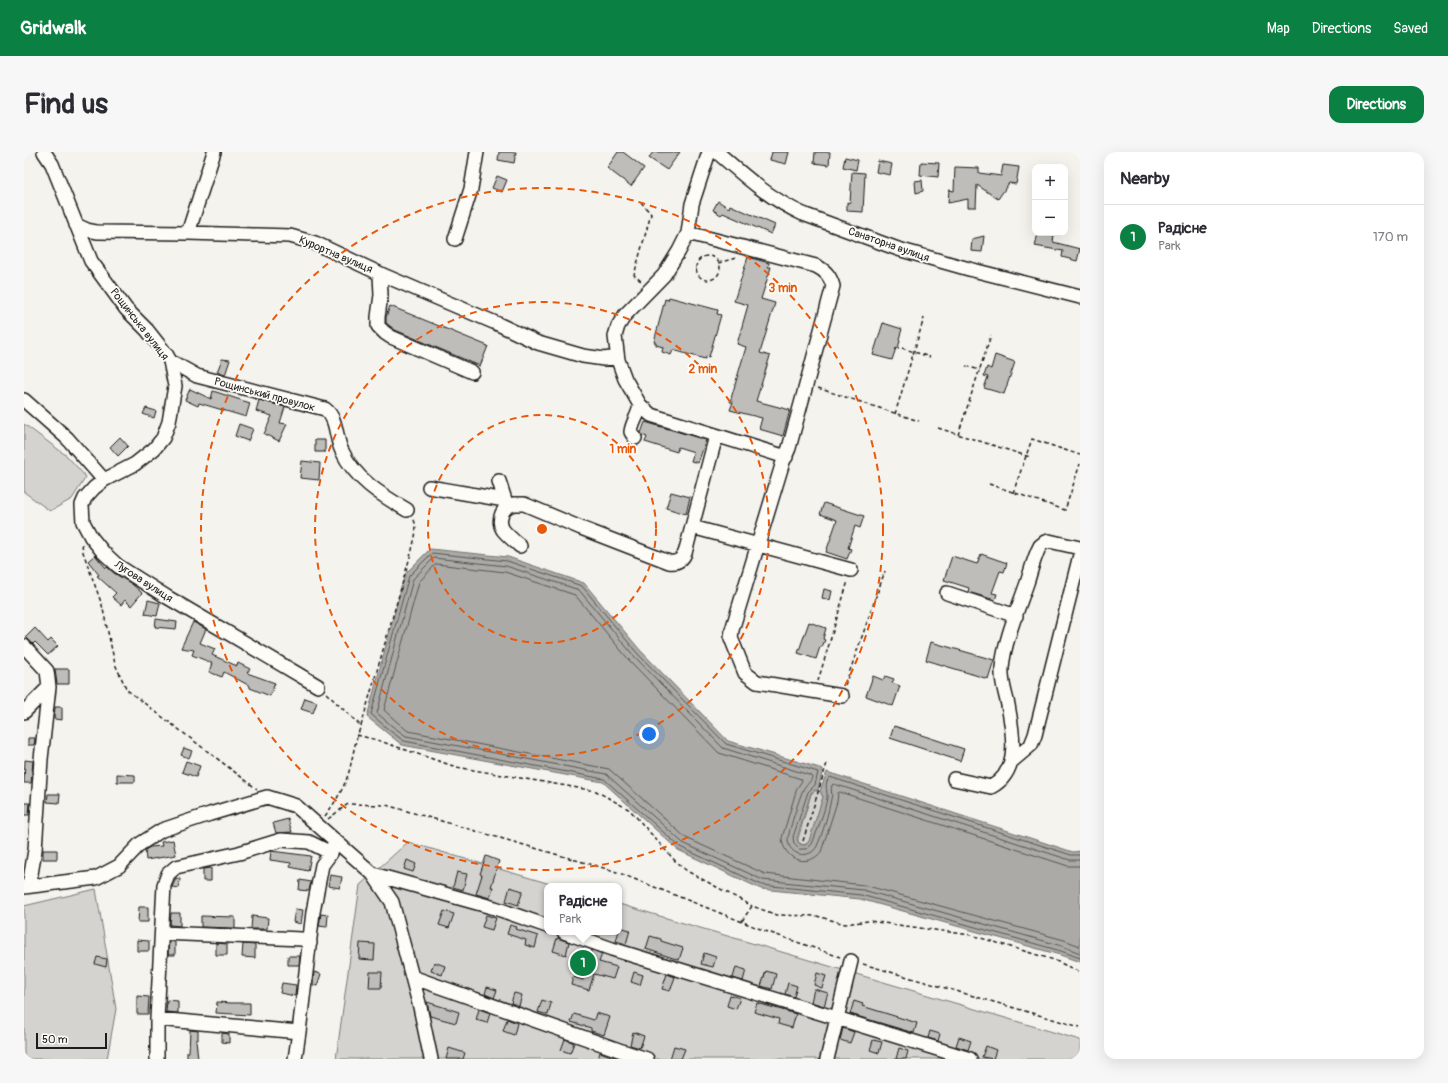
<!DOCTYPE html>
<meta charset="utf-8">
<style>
body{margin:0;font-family:Pangolin,sans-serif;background:#f7f7f7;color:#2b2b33}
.controls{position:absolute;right:12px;top:12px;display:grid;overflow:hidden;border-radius:8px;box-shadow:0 4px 16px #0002}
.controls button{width:36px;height:36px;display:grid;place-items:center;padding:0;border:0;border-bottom:1px solid #e1e1e2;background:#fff;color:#2b2b33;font:20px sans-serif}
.scale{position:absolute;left:12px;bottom:10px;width:71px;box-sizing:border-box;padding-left:4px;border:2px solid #1c1c1c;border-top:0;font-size:11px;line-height:14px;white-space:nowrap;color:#1c1c1c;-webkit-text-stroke:3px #fdfcf7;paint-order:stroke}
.you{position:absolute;left:625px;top:582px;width:14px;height:14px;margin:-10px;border:3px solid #fff;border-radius:50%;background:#1a73e8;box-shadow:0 0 0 6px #1a73e833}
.badge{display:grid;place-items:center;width:26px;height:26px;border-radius:50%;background:#0b8043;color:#fff;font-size:13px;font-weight:700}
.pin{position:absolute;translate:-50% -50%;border:2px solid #fff;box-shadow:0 1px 4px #0006}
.popup{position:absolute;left:520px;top:731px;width:78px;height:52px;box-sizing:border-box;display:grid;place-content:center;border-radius:8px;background:#fff;filter:drop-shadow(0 1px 3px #0005);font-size:13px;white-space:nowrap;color:#7c7c81}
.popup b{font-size:15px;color:#2b2b33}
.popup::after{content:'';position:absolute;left:50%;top:100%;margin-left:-8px;border:8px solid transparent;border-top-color:#fff}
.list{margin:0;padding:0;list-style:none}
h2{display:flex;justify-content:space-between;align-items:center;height:52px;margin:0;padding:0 16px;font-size:17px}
h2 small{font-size:13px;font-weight:400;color:#7c7c81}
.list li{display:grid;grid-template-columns:26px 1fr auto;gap:12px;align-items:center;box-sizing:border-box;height:64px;padding:0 16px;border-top:1px solid #e1e1e2}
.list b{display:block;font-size:15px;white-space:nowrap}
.list p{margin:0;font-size:13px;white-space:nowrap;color:#7c7c81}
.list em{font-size:13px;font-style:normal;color:#7c7c81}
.map{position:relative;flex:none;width:1056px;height:907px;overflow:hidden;border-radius:12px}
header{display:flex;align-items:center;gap:24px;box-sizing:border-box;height:56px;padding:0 20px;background:#0b8043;color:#fff}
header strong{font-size:19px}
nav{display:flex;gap:22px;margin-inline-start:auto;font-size:14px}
.intro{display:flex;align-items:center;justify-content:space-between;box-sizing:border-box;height:96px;padding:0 24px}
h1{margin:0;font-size:28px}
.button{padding:10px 18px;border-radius:12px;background:#0b8043;color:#fff;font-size:14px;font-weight:700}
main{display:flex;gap:24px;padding:0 24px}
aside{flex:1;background:#fff;border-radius:12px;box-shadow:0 4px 16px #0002}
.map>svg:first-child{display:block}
</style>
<header>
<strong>Gridwalk</strong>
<nav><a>Map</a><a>Directions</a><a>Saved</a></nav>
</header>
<div class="intro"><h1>Find us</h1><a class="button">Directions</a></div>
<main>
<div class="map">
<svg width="1056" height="907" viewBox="0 0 1056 907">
<rect width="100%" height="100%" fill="#f4f3ee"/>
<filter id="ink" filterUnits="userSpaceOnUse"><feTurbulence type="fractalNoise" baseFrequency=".025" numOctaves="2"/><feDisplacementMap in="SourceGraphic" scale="8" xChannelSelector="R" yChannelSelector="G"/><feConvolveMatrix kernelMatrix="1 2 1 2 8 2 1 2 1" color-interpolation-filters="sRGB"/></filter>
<g filter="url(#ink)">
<path fill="#d4d3cf" stroke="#787876" d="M0,272L43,304L62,325L48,347L26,359L0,340Z
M791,639H796L799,645L785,690L782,692L779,693L774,690V687L787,642Z
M384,690L533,734H523V780H595V752L1056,888V907H312L336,733Z
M72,737L92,857L83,907H0V754Z"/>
<path fill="#abaaa6" stroke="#72716f" d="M406,397L484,405L560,431L616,498L704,589L799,617L794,638H790L787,641L773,686L774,690L777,693H782L785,689L799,645L796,639L803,620L1049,700L1056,699V810L1036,803L836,747L737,737L654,698L579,630L378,593L343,565L381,422Z"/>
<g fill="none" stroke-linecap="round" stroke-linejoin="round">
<path stroke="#555553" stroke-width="1" d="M1056,703H1047L806,625C799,632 804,638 803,646C801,659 793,679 788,692L783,697H775L770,692L769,685L784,640L791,633L794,620L702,592L613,501L558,434L483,409L408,401L385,424L347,562L365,578L380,589L580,627L656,695L738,733L837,743L1037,799L1056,806
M1056,708H1046L810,632L808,633C806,638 809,642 807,647C805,659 798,684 793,694C786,708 765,704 764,688C764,681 775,647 779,638C781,632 788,631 788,624L699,596L610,504L555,438L482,414L410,406L389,427L353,561L368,574L382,584L582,622L659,691L739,728L839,738L1038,794L1056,801
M1056,714H1044L816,640L814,641L813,650L797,700C783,717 759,707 758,686L773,636L778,629L777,627L695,601L605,508L551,443L481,420L412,412L395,430L360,558L372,569L384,579L585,617L662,686L741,722L840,733L1040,788L1056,794"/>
</g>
<path fill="#bebdba" stroke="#1c1c1c" d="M475,0H492L490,11L474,8Z
M594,0H599L620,16L607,34L583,16Z
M629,0H656L643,18L625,6Z
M748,0H765L762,12L746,8Z
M791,0H806L805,13L790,11Z
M821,5L834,8L832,18L819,15Z
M854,9L868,12L866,23L852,20Z
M897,10L915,11L914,25L896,23Z
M979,13L995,15L992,32L985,31L974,47L953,33L952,55H944V47L924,51L925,38L930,39L931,15L955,16V21L977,24Z
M828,20L841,21L839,60L823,59V50L826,51Z
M473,24L483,28L478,40L468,36Z
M898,28L899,39L892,41L891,29Z
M694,49L705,56L706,53L751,73L747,82L699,61L697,63L689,58Z
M1014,81L1030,83L1029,90L1056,97L1053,109L1038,105L1039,99L1011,94Z
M960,84L958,100L947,99L948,87Z
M724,105L745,111L744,115H747L737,147L751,151L736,201L746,204L732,249L766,258L759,284L735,277L738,266L706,258L709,250H706L722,195L713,192L724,153L710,149Z
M645,145L694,158L693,162L697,163L685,205L682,204L681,207L649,198L647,203L638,200L639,195L632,193V191L630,190L641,147L644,148Z
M366,154L464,194L456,214L371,178L362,171V165Z
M859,171L878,177L875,187L876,188L874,197L872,196L868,208L849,203Z
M971,203L991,210L980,242L960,236L964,225L960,224L963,215L967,217Z
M198,207L206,208L201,223L193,220Z
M166,237L187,247L189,239L226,251L222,265L175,251L174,254L161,248Z
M235,248L261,255L256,271L263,272L255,289L240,282L248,264L232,259Z
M122,256L132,259L130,266L119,262Z
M621,270L682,288L674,311L667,309L670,300L654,295L653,300L621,290L623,285L618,283L617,281Z
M215,272L229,277L224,289L211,284Z
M96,285L104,294L94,304L86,295Z
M291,288H301V300H291Z
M278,309L296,311L295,328L276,326Z
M647,340L666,345L662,362L642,356Z
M800,351L840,364L836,376L831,374L824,396L827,397L823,407L802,400L813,368L796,362Z
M957,402L983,411L980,420L976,419L968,441L973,442L971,448L944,440L945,436L920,428L928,404L953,412Z
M71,403L82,416L83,415L90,421L108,432L118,441L107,454L101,448L97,453L88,445L92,441L73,424L75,423L64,409Z
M800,437L808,439L806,448L798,446Z
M124,448L136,451L133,464L121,462Z
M132,467L153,470L152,477L131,475Z
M169,470L182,477L176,491L191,497L188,503L213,514L214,511L226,517L223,521L251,531L246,544L226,536V534L200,520L198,525L185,520L188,511L168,503L170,498L157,496Z
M785,470L802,476L799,487L801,488L798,495H796L792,507L774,501Z
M11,476L24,490L27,487L34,494L24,503L11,490L9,492L2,485Z
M907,490L970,508L964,527L902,508Z
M31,517H45V532H33Z
M849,524L859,528L861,524L870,527L868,531L876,534L869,554L842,544Z
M281,546L293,550L289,561L277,557Z
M31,555H38V568L30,567Z
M870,574L940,597L936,609L866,586Z
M4,586H11L10,593H4Z
M160,596L168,599L165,606L157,603Z
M1,608L9,609L7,631H0Z
M162,609L176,614L172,625L158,620Z
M93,622L111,623V630H93Z
M24,642H36L35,651L23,650Z
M0,651H6L5,663H0Z
M264,667L268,680L252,681L249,671Z
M149,688L152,703L122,708L121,698L126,695L138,694L137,690Z
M19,698H33V707H19Z
M247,699L287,704L284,719L266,715L267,711L246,708Z
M462,704L475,709L467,735H469L466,746L452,742L458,723L456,722Z
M383,708L392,712L389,720L380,717Z
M187,716V729H179V717Z
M433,720L443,722L439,738L429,735Z
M306,723L318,725L316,736L304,734Z
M152,726L156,727L155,736L148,735Z
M276,728L287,730L285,739L275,738Z
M486,735L499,739L494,753L482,749Z
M115,755H124V770H114Z
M271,757L279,758L277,772L269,770Z
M420,759L430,762L425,776L415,773Z
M147,761H156V774L146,773Z
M297,762L304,763L303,775L295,774Z
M462,763L472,766L468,778L458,775Z
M177,764L211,765V776L177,775Z
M228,764L244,766L243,777H227Z
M486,773L493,775L492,777L514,784L511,796L501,793L502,788L483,782Z
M596,775L606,778L602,792L592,789Z
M626,784L637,787V789L659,796L655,808L622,797Z
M533,786L545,790L542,803L529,799Z
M113,788L125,789V799H113Z
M145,789L151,790V803H144Z
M192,791L203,792V803H192Z
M336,791L351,792L350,808L335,807Z
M219,792L231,793V806L218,805Z
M568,798L578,802L575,810L593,815L589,827L570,822L565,838L547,833L549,825L559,828Z
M680,801L692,805L689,815L677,812Z
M264,804H276L275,813H264Z
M73,805L83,807L82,815L71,812Z
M410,810L421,814L418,823L407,819Z
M712,815L722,818L719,829L709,826Z
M742,819L752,822L748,837L737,834Z
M290,820L297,822L293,834L289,833Z
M346,820H358L357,836H345Z
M610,820L619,823L616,833L607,830Z
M793,821L802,824L798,836L790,833Z
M643,822L651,825L646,839L638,837Z
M258,831L272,833L271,844L256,841Z
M764,831L773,834L770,845L761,842Z
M463,835L473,838L470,846L461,842Z
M790,837L804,841L800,854L787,850Z
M490,841L498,843L495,854L487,851Z
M706,843L716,846L712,857L703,854Z
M113,844L125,845L124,862H113Z
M143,848L154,849V861L142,860Z
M518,848L527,851L524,863L514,860Z
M830,849L839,852L838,854L893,871L890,881L826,862Z
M193,850L207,851H226V863L192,861Z
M403,850L435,860L432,871L406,864Z
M733,851L772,862L768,876L754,872L755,867L730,860Z
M455,857L466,861L463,871L452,868Z
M572,861L586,865L580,883L567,879V876L547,870L550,862L570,868Z
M483,867L493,871L490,883L479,879Z
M819,876L830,880L826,891L816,888Z
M166,878L174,879V888H172L174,907H163V900H165Z
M906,879L916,882L914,889L904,886Z
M609,880L620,884L616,896L606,893Z
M198,881L205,882V891L198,890Z
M935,885L947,889L944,898L932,894Z
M541,887L550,891L546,901L537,898Z
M849,888L858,890L855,901L846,898Z
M650,894L661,897L657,907H646Z
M962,894L972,898L969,907L958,905Z
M425,896L441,901L439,907H422Z
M875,896L884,899L882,907H872Z
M576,900L593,906L597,907H574Z"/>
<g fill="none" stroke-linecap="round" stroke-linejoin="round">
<defs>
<path id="minor" d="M20,0L28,12L67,109L102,157L123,178L142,202L146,209L151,234L145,270L139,286L130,297L111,312L80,328L70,336L61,346L58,353L59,370L67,385L79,400L94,414L143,445L294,534
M685,0L668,52L664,81L655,99L640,123L601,163L594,174L591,184L594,208L601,227L616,253L627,263L762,305
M693,0C719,23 746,47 779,62L874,97L945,117L1056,145
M52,73L63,78L73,80L164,81L266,84L291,91L359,123L474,172L514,191L559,204L580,207L593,205
M164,81L190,0
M664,81L792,114C802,119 806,124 809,134L765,296L759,310L708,478L707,486L721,521L733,530L818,544
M431,87L447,37L453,0
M356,122L357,143L354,165V174L361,181L367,185L448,220
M146,209L173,224L301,257C314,267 311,286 318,299C331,327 357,343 383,358
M0,248L43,286L80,328
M611,286L607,280C608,270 615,263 616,253
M475,329L481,348
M405,335L481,348L485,354
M668,375L827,418
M496,394C490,389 484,384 479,378C473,368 478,354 490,352C493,352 497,352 500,352L557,376L645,410C653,411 658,408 661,401L692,284
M923,441L992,464
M0,494L23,519L25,535L0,560
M988,609L1007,593L1011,583L1056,403
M930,627L967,635C997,619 989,581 984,553C981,539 977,530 978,516C980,490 994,457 1003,431C1007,419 1010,405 1016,394L1021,390L1025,389L1056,396
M349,722L471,756L523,774
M5,734L11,698L17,607L25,535
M0,735L72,726L95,714L116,692L138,678L186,662L243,645L272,654L349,722L368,750L396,855L407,907
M540,780L588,797L946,907
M138,781L278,787L286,791
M388,825L595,898L623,907
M133,867L275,880
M133,907V867L140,733L144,722L152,715L215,701L257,688L285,690L307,701
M271,907L275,880L289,760L298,713L307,701L309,694
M803,907L827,809"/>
</defs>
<use href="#minor" stroke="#1c1c1c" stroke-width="16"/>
<path stroke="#1c1c1c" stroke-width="1.5" stroke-dasharray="4 3" stroke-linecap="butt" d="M617,50L627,62L610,123L618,130
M672 116a12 12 0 1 1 24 0a12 12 0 1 1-24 0Z
M694,111L712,106
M878,196L906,205
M942,214L956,218
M794,236L895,269
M871,262L900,166
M914,276L1006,305
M934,283L967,183
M965,332L1041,358L1056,312
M989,341L1008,287L1056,303
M58,392L59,400L78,453L91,512L103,538L233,637
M794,529L824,429
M821,533L861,419
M302,541L337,574
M333,583L353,588L432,615L572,639L606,658L652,710L663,719L728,754
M301,664C310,652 319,638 324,623C329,607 330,590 337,574L388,398C390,387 395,377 389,366
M304,667L324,652L362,653L590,719L744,780L816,805
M779,689L803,611
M718,769L728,754L753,763L793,764L821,772L845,769L947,783L1030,808L1056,820
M839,812L1056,875"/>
<use href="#minor" stroke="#fdfcf7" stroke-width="13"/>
</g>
</g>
<g fill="none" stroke="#e8590c" stroke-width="2" stroke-dasharray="7 5">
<circle cx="518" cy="377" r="114"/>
<circle cx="518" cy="377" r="227"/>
<circle cx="518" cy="377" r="341"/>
</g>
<g text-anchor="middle" stroke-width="3.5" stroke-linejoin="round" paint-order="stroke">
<g font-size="11" fill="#1c1c1c" stroke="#fdfcf7">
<text transform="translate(865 92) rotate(19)" y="4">Санаторна вулиця</text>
<text transform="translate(312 102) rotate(23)" y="4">Курортна вулиця</text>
<text transform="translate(116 172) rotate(52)" y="4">Рощинська вулиця</text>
<text transform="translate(241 242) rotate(15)" y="4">Рощинський провулок</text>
<text transform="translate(120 429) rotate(33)" y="4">Лугова вулиця</text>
</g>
</g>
<circle cx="518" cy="377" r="6" fill="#e8590c" stroke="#fdfcf7" stroke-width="2"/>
<g font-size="12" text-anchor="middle" font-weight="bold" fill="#e8590c" stroke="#fdfcf7" stroke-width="3.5" stroke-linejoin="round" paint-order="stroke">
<text x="759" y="140">3 min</text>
<text x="679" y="221">2 min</text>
<text x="599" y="301">1 min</text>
</g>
</svg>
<div class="controls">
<button>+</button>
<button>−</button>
</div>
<div class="scale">50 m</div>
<div class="you"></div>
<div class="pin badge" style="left:559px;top:811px">1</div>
<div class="popup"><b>Радісне</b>Park</div>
</div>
<aside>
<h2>Nearby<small></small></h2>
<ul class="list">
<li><span class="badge">1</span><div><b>Радісне</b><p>Park</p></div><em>170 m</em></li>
</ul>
</aside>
</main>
